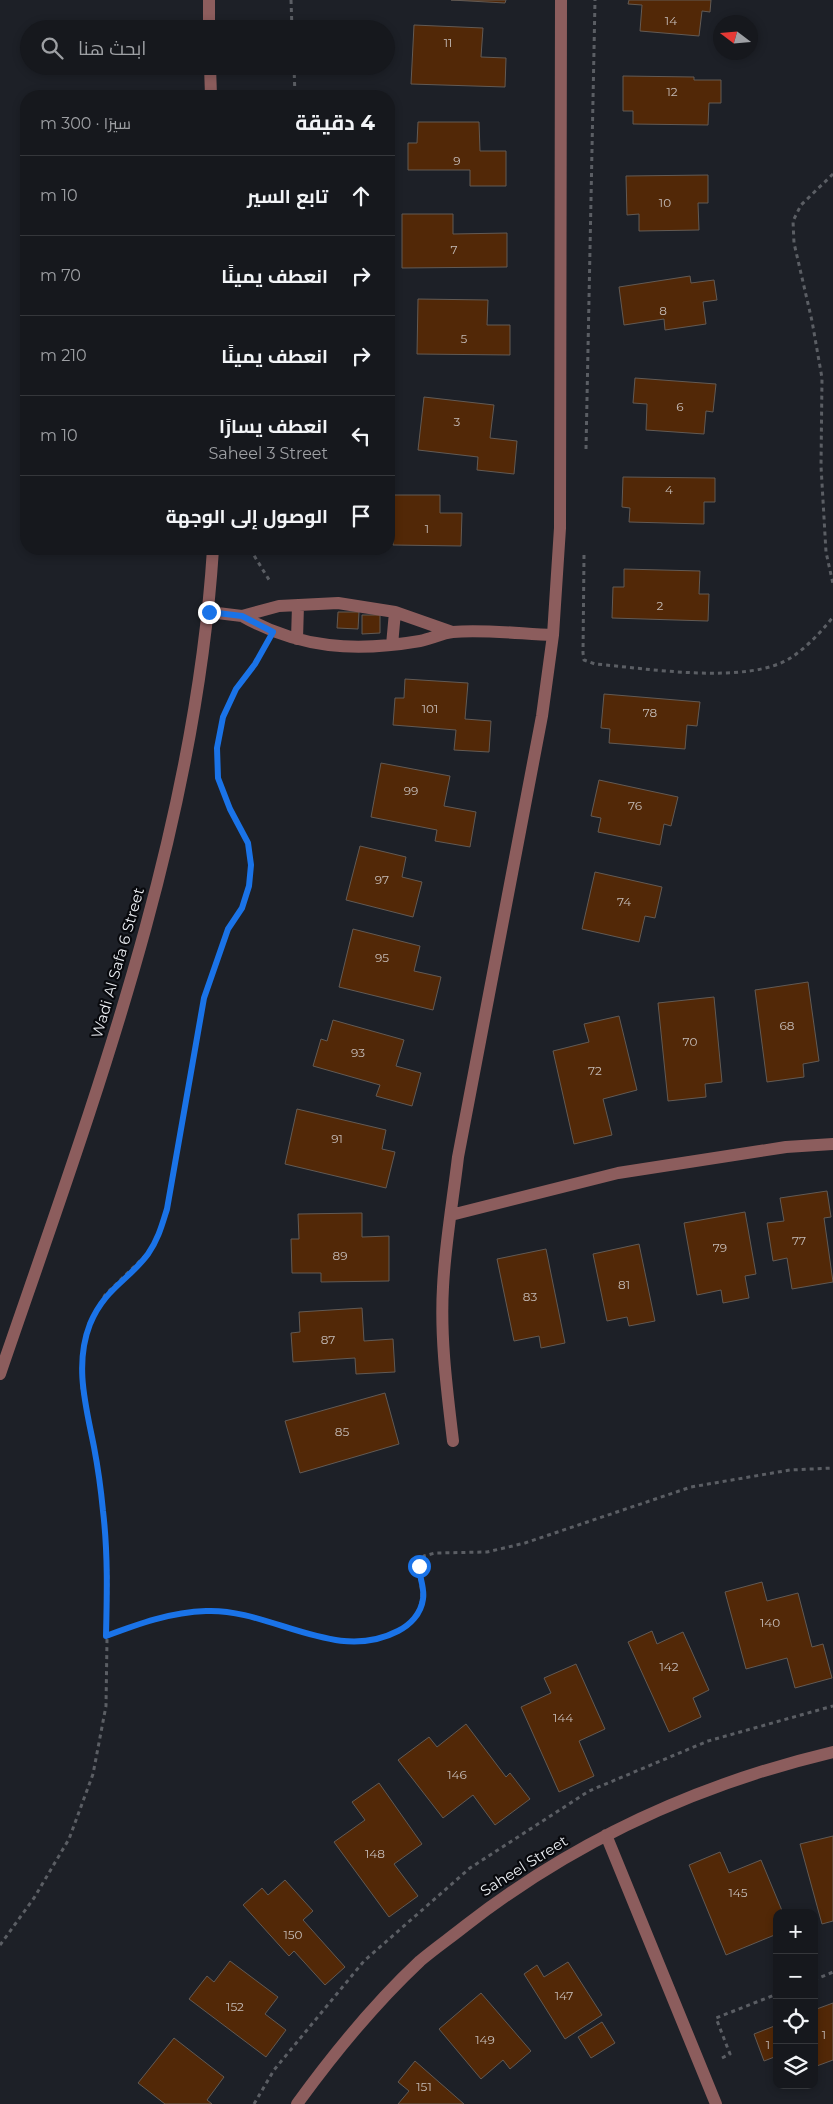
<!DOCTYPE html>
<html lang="ar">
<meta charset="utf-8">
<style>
body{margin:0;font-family:Montserrat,Cairo,sans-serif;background:#1f2126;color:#f1f3f6;direction:rtl}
.controls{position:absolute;right:15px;bottom:15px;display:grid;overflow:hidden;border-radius:10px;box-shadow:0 2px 8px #0003}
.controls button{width:45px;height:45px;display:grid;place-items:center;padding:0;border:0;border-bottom:1px solid #35373b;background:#16181d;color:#f1f3f6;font:25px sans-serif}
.compass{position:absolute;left:713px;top:15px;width:45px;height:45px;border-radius:50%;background:#16181d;box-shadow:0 2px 8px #0003;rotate:286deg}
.stop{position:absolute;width:15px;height:15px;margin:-11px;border:4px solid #1a73e8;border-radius:50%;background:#fff}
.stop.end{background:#1a73e8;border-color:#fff;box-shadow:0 1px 5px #0008}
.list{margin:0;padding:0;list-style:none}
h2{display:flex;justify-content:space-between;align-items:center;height:65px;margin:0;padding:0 20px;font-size:21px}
h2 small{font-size:16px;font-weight:400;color:#9ea0a4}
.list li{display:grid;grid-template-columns:32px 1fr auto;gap:15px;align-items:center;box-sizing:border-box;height:80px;padding:0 20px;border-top:1px solid #35373b}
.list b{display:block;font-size:19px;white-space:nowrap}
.list p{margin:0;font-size:16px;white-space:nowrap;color:#9ea0a4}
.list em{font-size:16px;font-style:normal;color:#9ea0a4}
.icon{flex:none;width:28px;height:28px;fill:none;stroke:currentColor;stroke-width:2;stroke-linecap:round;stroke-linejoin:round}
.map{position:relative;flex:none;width:833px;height:2104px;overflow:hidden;direction:ltr}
.search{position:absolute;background:#16181d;box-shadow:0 2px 8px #0003;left:20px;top:20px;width:375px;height:55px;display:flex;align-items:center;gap:12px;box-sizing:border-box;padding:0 18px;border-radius:28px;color:#9ea0a4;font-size:19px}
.panel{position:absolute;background:#16181d;box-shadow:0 2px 8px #0003;left:20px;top:90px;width:375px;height:465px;border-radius:20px;direction:rtl}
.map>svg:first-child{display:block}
</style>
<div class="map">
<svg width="833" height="2104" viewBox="0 0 833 2104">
<rect width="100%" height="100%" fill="#1d2027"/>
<path fill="#522807" stroke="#625a54" d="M451,0H506L505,3Z
M629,0H711L710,12L702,11L699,36L640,31L642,5L628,4Z
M414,25L483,28L481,57L506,58L505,87L411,84Z
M623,76L694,77V80H721V103H709L708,125L633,124V111H623Z
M418,122H479L480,151H506V186H470V170H408V143H417Z
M708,175V203H698L699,230L639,231V214L627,215L626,176Z
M402,214H453V234L507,233V267L402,268Z
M690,276L691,283L714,280L717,300L703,302L706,324L665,330L664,319L624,325L619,287Z
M418,299L488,300L487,325H510V355L417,354Z
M635,378L716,384L713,412L706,411L704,434L646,430L647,404L633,403Z
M424,397L494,405L490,438L517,441L514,474L477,470L478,457L418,450Z
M623,477L715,478V502H704V524L629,522L630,508L622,507Z
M393,495H440V513H462L461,546L393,545Z
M624,569L700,571L699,594H709L708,621L612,618L613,587H624Z
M338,612H359L358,629L337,628Z
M362,615H380V633L362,634Z
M405,679L468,683L465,719L491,721L489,752L454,750L456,730L393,725L395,698H404Z
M604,694L700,702L697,726L687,725L685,749L609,743L610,729L601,728Z
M381,763L450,776L444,806L476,812L470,847L435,841L437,830L371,817Z
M599,780L678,797L671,826L664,824L660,845L598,832L601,818L591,816Z
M360,846L406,857L402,877L422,882L413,917L346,900Z
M595,872L662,887L655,918L645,916L639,942L582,929Z
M353,929L420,946L414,971L441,977L433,1010L339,987Z
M808,982L819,1061L803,1064L804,1077L767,1082L755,990Z
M714,997L722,1082L705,1084L706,1097L668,1101L658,1003Z
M619,1016L637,1090L603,1099L612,1135L574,1144L553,1051L589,1042L584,1024Z
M333,1020L404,1040L396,1066L421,1073L412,1106L376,1096L380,1085L313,1066L321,1039L327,1041Z
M297,1109L386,1130L382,1149L395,1152L386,1188L285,1164Z
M827,1191L831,1217L824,1218L833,1282L792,1289L787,1258L773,1261L767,1223L784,1221L780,1198Z
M745,1212L756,1274L745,1276L749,1298L723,1303L721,1290L697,1295L684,1223Z
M362,1213V1237L389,1236V1281L321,1282V1273H292L291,1239H299L298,1214Z
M639,1244L655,1321L629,1326L627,1317L607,1321L593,1254Z
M546,1249L565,1343L541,1348L539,1336L514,1341L497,1259Z
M362,1308L364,1341L393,1339L395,1372L356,1374L355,1358L293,1362L291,1333L300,1332L299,1312Z
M385,1393L399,1444L300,1473L285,1421Z
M762,1582L767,1601L798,1593L812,1647L823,1644L832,1678L795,1688L787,1658L746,1669L725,1592Z
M652,1631L657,1644L683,1632L709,1690L693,1698L701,1717L669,1732L628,1642Z
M576,1664L605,1729L579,1741L594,1776L559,1792L521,1707L551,1693L544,1678Z
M466,1724L506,1777L510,1773L530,1799L495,1825L473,1795L443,1818L398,1760L429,1737L437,1747Z
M379,1783L422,1844L394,1864L418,1896L389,1917L334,1842L365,1820L352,1802Z
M833,1836V1921L822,1924L800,1844Z
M720,1852L729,1873L761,1860L783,1913H777V1934L726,1955L689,1865Z
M285,1880L313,1911L303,1920L345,1967L325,1985L294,1951L289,1956L243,1905L262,1888L268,1895Z
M230,1961L278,1997L265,2014L286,2030L266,2057L189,1999L207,1976L214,1982Z
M568,1962L602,2015L565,2039L524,1974L537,1965L544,1977Z
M481,1993L531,2051L510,2069L503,2060L481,2079L439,2029Z
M833,2003V2060L814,2067V2010Z
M602,2022L615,2043L591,2058L578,2037Z
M777,2025V2056L764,2061L754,2034Z
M174,2038L224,2077L207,2100L212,2104H165L138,2083Z
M415,2061L464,2104H398L409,2091L398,2082Z"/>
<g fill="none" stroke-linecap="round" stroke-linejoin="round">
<path stroke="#5b5e64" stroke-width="3" stroke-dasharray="4 4" stroke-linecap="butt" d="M291,0L292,29
M294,66L295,96
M833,174L801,205L793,221L794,243L812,321L822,378L821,466L826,552L833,584
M586,449L595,0
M250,549L271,583
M584,555L583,653L584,660L595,664C646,668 749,686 792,657C808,646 821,632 833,617
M106,1636C138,1624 171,1612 206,1611C270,1608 322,1655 387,1636C395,1633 406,1629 410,1623C435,1592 410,1581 424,1556L435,1553L487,1552L525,1543L691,1487L790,1470L833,1468
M0,1945L34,1898L69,1839L93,1774L106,1706L108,1574L103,1512L95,1450L82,1389V1356L90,1324L105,1295L147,1254L159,1234L167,1209L204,998L228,929L243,908L249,886L251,865L248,843L230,809L218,779L217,748L223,717L236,689L262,652
M814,1980L833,1972
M722,2058L730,2054L716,2018L777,1994
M254,2104L274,2070L364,1961L470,1868L589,1791L708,1741L833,1706"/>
<path stroke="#8c5d5d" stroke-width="12" d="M209,0V29
M210,66L211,96
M209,612L242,616L279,606L338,603L395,612L452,632
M242,616C300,649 356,652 420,641C431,639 442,633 453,632C482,629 523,634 553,635
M297,639L298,605
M392,645L395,612
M451,1215L618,1173L786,1147L833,1144
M0,1374C92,1106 195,834 213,549
M453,1441C447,1390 440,1338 443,1287C445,1244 453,1200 458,1157L542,716L553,635L560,528L561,0
M606,1835L716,2104
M297,2104C334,2053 374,2004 420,1961C434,1949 450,1938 465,1926C574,1841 698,1784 833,1752"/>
</g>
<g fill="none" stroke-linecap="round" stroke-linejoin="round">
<path stroke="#1a73e8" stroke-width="6" d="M209,612L242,616L273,632L255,664L236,689L223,717L217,748L218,778L230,809L248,843L251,865L249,886L242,908L228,929L204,998L167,1209C162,1225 158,1240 148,1254C128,1281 105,1288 90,1324C74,1365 86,1406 94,1447C98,1468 101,1490 103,1511C108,1553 107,1595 106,1636C138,1624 171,1612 206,1611C270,1608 335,1664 398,1631C410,1625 421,1614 423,1599C425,1588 419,1577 419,1566"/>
</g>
<g text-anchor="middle" stroke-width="4.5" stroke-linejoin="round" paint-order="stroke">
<g font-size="12" fill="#c5bcb8">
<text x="671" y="25">14</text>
<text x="448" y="47">11</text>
<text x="672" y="96">12</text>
<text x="457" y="165">9</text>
<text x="665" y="207">10</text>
<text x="454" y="254">7</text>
<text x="663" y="315">8</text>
<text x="464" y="343">5</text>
<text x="680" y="411">6</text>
<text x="457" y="426">3</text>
<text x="669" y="494">4</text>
<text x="427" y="533">1</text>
<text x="660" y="610">2</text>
<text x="430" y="713">101</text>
<text x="650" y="717">78</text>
<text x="411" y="795">99</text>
<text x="635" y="810">76</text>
<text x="382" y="884">97</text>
<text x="624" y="906">74</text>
<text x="382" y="962">95</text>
<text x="787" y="1030">68</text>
<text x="690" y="1046">70</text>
<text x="358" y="1057">93</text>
<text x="595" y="1075">72</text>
<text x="337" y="1143">91</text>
<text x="799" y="1245">77</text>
<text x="720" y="1252">79</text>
<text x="340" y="1260">89</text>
<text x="624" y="1289">81</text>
<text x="530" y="1301">83</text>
<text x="328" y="1344">87</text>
<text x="342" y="1436">85</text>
<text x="770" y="1627">140</text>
<text x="669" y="1671">142</text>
<text x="563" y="1722">144</text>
<text x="457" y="1779">146</text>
<text x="375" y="1858">148</text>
<text x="738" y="1897">145</text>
<text x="293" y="1939">150</text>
<text x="564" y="2000">147</text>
<text x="235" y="2011">152</text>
<text x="824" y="2039">1</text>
<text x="485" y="2044">149</text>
<text x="768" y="2049">1</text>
<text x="424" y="2091">151</text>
</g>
<g font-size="15" fill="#ebeef3" stroke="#08090d">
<text transform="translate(118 963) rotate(-74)" y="5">Wadi Al Safa 6 Street</text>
<text transform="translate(524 1866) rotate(-32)" y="5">Saheel Street</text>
</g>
</g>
</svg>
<div class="controls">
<button>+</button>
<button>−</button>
<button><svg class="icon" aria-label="locate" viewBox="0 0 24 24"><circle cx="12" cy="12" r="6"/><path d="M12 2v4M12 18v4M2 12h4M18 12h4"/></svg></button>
<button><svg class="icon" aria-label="layers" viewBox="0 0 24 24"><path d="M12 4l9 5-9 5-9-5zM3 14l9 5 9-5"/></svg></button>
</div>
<svg class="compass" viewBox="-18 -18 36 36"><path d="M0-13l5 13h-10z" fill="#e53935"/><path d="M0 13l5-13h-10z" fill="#9ea0a4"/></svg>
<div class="stop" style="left:419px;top:1566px"></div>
<div class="stop end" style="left:209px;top:612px"></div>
<div class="search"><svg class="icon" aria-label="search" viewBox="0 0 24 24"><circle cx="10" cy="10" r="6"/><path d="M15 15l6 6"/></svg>ابحث هنا</div>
<section class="panel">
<h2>4 دقيقة<small>سيرًا · 300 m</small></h2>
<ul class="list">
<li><svg class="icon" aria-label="ahead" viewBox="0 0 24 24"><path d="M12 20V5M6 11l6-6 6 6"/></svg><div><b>تابع السير</b></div><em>10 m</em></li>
<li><svg class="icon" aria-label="right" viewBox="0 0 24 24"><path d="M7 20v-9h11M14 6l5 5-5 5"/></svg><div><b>انعطف يمينًا</b></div><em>70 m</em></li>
<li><svg class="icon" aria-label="right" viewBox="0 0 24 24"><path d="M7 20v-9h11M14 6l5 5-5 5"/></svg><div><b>انعطف يمينًا</b></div><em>210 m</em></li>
<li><svg class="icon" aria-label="left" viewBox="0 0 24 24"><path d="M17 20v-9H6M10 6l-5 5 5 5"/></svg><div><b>انعطف يسارًا</b><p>Saheel 3 Street</p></div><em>10 m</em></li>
<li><svg class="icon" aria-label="arrive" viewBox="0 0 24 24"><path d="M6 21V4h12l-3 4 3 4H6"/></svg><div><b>الوصول إلى الوجهة</b></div></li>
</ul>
</section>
</div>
